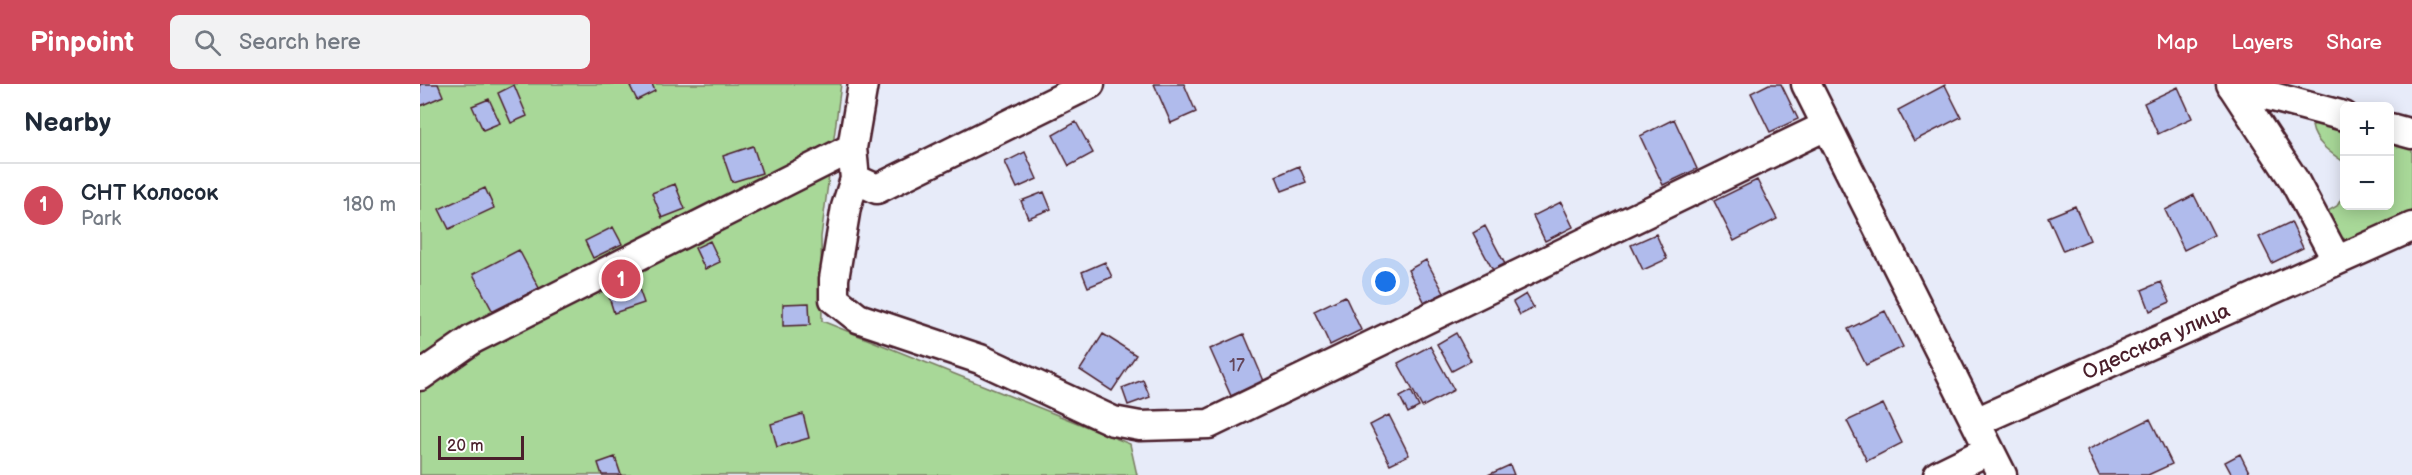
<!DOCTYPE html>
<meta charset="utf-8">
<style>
body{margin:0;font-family:"Balsamiq Sans",sans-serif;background:#f2f2f3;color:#1f2937}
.controls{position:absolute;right:18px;top:18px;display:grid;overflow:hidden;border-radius:9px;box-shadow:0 3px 15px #0003}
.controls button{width:54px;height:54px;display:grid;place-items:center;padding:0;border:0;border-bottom:2px solid #e0e1e3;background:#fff;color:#1f2937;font:30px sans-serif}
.scale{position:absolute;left:18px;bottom:15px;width:86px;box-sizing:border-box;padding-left:6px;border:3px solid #4a1f2b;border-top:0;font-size:16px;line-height:21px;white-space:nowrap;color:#4a1f2b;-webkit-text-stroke:4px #fff;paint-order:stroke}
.you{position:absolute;left:966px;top:198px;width:21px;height:21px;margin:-15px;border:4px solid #fff;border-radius:50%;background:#1a73e8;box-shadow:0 0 0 9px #1a73e833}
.badge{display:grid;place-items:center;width:39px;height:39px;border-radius:50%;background:#d1495b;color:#fff;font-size:20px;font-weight:700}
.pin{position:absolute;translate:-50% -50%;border:3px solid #fff;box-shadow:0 2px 6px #0006}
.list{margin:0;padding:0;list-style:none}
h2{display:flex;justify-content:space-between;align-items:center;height:78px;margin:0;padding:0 24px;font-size:26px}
h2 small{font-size:20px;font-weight:400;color:#747a83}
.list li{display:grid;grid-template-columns:39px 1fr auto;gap:18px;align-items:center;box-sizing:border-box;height:84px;padding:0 24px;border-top:2px solid #e0e1e3}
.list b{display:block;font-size:22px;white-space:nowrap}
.list p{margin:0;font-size:20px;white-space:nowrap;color:#747a83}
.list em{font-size:20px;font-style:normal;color:#747a83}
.icon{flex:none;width:33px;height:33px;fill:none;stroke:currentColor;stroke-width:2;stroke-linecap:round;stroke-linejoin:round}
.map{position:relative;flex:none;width:1992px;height:391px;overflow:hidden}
header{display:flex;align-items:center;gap:36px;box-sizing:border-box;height:84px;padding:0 30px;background:#d1495b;color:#fff}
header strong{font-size:28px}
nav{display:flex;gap:33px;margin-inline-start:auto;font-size:21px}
.search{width:420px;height:54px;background:#f2f2f3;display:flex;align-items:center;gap:15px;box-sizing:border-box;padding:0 21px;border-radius:9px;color:#747a83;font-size:22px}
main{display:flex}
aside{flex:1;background:#fff}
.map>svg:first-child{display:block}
</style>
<header>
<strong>Pinpoint</strong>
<div class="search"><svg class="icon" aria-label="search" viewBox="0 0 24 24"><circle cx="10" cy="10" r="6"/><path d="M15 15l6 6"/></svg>Search here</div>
<nav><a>Map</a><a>Layers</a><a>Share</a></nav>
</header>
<main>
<aside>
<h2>Nearby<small></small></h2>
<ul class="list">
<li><span class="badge">1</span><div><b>СНТ Колосок</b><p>Park</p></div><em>180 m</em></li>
</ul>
</aside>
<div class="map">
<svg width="1992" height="391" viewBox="0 0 1992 391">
<rect width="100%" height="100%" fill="#e7ebf9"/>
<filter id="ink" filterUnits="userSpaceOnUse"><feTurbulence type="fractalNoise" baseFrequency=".0167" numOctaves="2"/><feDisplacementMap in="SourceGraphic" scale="12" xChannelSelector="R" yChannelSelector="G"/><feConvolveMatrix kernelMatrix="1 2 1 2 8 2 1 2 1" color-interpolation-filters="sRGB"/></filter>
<g filter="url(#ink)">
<path fill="#a8d898" stroke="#797c62" stroke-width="1.5" d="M0,0H421L401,153L402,237L710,360L717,391H0Z
M1902,35L1924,41V78C1911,69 1895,59 1892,42Z
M1970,52L1992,58V136L1938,158L1914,152L1908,140V127L1917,122L1924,110V122H1970Z"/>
<path fill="#b0bbec" stroke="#4a1f2b" stroke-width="1.5" d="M0,0H18L23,12L0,22Z
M216,0H232L235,7L217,16L210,2Z
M734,0H764L776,28L751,39Z
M1349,0H1361L1378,35L1350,48L1331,9Z
M94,1L107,32L91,39L78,9Z
M1525,1L1541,33L1494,57L1478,26Z
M1758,3L1772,34L1738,50L1724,19Z
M69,15L80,39L63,46L52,22Z
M1254,35L1277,85L1243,101L1220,52Z
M656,38L673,69L649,82L633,51Z
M333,62L342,89L312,98L303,72Z
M605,68L617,95L597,104L585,78Z
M879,82L886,98L862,107L856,92Z
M1337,96L1357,135L1314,157L1294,117Z
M255,100L265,125L242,134L232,109Z
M65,104L74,124L29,145L19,125Z
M624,108L631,125L608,134L601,117Z
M1774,111L1794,151L1764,166L1745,126Z
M1141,118L1153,143L1125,157L1113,132Z
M1655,122L1670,156L1643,167L1628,133Z
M1871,138L1883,164L1852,179L1839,153Z
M1065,142L1087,184L1075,190L1053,149Z
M193,143L202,160L173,174L165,157Z
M1236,150L1247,175L1223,186L1211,161Z
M290,157L300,178L285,185L275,164Z
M99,166L119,204L73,228L53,190Z
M1006,176L1024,209L1005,219L988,186Z
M685,178L692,193L668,203L662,188Z
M214,191L224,219L194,229L185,200Z
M1741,198L1750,218L1730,227L1722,206Z
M1106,210L1114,224L1100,231L1093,218Z
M925,212L941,246L910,261L894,227Z
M389,219L390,241L363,242V220Z
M1465,227L1483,263L1446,281L1428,245Z
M1036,249L1051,277L1032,287L1017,260Z
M683,250L716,271L692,307L660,286Z
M824,250L844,297L811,312L790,265Z
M1010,262L1034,306L1002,323L978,279Z
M723,296L730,313L708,321L702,304Z
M991,307L999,323L988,329L980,313Z
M1463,320L1482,359L1447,377L1427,337Z
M383,330L389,354L357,363L351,340Z
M969,331L989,371L970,380L950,341Z
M1730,335L1752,380L1728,391H1679L1667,366Z
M1820,370L1830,390L1828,391H1812L1805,378Z
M195,373L201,391H182L178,379Z
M1090,381L1094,391H1068Z"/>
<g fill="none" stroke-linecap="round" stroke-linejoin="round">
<defs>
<path id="minor" d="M443,0L432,64L435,95L426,123L414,195V215L438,234L560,275L693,337L720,342L789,340L1406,42
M1386,0L1582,391
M1811,0L1874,96L1916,175
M1812,2L1924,32
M1970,44L1992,50
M435,95L457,105L670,0
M0,292L53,255L432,64
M1556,338L1992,143
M1518,391L1569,366"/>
</defs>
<use href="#minor" stroke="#4a1f2b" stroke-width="33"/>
<use href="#minor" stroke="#fff" stroke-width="28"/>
</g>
</g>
<g text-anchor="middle" stroke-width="5" stroke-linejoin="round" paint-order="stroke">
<g font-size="18" fill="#64465b">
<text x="817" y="287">17</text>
</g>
<g font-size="21" fill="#4a1f2b" stroke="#fff">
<text transform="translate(1736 257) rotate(-24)" y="7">Одесская улица</text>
</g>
</g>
</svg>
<div class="controls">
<button>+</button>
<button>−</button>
</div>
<div class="scale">20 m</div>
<div class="you"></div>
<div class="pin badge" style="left:201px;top:195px">1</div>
</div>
</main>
